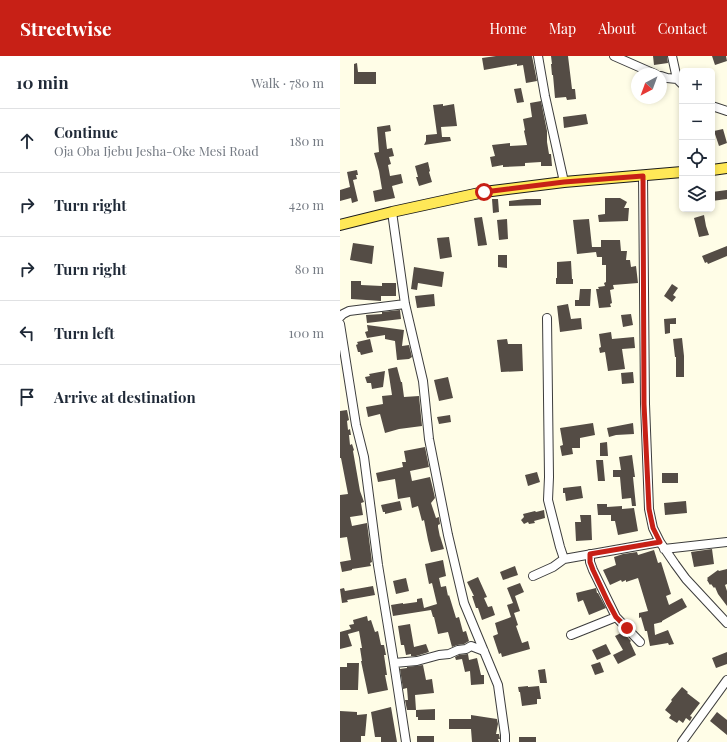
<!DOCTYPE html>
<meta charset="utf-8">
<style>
body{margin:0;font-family:"Playfair Display",serif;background:#f6f6f7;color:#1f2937}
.controls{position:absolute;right:12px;top:12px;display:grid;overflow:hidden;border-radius:6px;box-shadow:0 2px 6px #0003}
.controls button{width:36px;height:36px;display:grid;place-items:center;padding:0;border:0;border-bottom:1px solid #e0e1e3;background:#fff;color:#1f2937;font:20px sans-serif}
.compass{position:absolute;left:291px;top:12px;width:36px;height:36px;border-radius:50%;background:#fff;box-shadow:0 2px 6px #0003;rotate:221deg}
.stop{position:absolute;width:12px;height:12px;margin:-9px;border:3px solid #c72016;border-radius:50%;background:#fff}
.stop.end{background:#c72016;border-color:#fff;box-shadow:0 1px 4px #0008}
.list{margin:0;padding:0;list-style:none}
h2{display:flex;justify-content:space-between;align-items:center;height:52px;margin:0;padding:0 16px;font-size:17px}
h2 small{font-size:13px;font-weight:400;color:#747a83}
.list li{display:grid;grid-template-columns:26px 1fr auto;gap:12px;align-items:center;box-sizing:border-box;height:64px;padding:0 16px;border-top:1px solid #e0e1e3}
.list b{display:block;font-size:15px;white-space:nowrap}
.list p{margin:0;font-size:13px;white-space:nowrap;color:#747a83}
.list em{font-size:13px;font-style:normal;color:#747a83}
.icon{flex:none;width:22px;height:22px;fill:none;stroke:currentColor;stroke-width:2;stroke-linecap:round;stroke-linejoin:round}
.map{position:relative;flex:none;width:387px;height:686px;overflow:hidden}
header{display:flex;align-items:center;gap:24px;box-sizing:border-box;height:56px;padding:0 20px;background:#c72016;color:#fff}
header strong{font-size:19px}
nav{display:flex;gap:22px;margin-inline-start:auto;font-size:14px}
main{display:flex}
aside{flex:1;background:#fff}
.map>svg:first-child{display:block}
</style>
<header>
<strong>Streetwise</strong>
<nav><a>Home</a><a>Map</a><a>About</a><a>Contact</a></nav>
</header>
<main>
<aside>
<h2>10 min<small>Walk · 780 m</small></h2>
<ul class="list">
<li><svg class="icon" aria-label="ahead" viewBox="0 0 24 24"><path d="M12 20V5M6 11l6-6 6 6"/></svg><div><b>Continue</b><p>Oja Oba Ijebu Jesha-Oke Mesi Road</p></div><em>180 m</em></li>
<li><svg class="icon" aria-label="right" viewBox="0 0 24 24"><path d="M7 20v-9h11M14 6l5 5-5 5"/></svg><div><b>Turn right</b></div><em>420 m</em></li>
<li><svg class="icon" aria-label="right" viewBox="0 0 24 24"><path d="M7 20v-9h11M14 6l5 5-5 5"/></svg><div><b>Turn right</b></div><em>80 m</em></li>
<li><svg class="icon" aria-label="left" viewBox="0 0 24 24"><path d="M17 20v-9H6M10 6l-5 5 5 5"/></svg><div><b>Turn left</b></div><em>100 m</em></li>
<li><svg class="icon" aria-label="arrive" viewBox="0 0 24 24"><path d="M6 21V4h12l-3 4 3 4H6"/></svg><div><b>Arrive at destination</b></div></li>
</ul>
</aside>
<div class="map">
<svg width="387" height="686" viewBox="0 0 387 686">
<rect width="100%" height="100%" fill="#fffde7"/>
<path fill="#544c45" d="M156,0H192L197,25L186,27L183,9L177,10V8L144,14L142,2Z
M211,0H228L232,33H235L236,43L227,44L226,41L215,42L213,19H212L211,8H212Z
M313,0H327L328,7L314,9Z
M372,0H386L387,5L375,9Z
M17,7L18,16H36V28H14V8Z
M181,32L184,46L177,47L174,33Z
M201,45L207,75V86L209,98H211L212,110H201V106L185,107V110L163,111V109L152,111L150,101L155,100L152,89L170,87V90L187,89L184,75L185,74L183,63L192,61L190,47Z
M103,48V50L114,48L117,70L101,71L102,81H110L111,85L84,89L86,85V79L97,78L93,49Z
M246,58L248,68L224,72L223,61Z
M50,69L51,75L45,76L47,93L52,92L54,100L49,101L51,108L48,109L50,120L61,118L63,127L52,130L55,142L35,146L33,135L42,133L39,115L34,97L39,96L37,71Z
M383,73L387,87L379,90L374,75Z
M88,106L90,115L89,116L92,126L79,130L76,121H78L75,110Z
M17,114L18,119H16L17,123L13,124L18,145L12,147L11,142L0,145V134L10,131L7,116Z
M387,134V143L372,145V136Z
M265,142H280L287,146L284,152H289L288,165L259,166L258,159L265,158Z
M152,143H158L159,156L153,157Z
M186,143H201V149L169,150V145Z
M364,159L366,170L369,179L359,181L354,162Z
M142,161L147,189L138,190L134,162Z
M167,163L168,183L159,184L157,164Z
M249,163L252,191H261V184H280L281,195H287L286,204H290L291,211L296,210L298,227L273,229L274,233L270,234L272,247L270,248L271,251L259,252L256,233H259L258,231L265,230L264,227L266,226V209H262V201H257L256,196L237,198L233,164Z
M109,181L112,201L100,203L97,182Z
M13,187L34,190L32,208L10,204Z
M387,190V200L368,208L367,206L365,207L362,200Z
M158,199H167V212L158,211Z
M231,205L232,223H233V228H216V222H217V206Z
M74,211L104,216L102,231L78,227L77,234L71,233Z
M11,225H21V229L42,230V227H56V240H41V245L11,243Z
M332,228L338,232L333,239L336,241L332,246L324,240Z
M240,233H251L250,250H235V244H239Z
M94,238L95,250L77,252L75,240Z
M228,248L231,263L241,262L242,273L220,276L217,250Z
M60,254L61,263L27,267L26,259L42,258V256Z
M291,258L293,269L283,271L281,259Z
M336,262V268H330V277L325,278L324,263Z
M27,269L64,274L62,290L69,289L72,301L69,303L57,304L55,285L45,283V279L27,282L25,276L28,275Z
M271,276L272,283L294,281L295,292L282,293L285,313L268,315L265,296L260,297L259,292L261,291L259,278Z
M342,282L344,300V321H336V301H335L333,283Z
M30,283L33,296L21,299L20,296H18L16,289L18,288L17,286Z
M167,283L168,288H182L183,315L161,316L157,284Z
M57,311L61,326H62L64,341L79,340L82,370L59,373L45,377L40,358L28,361L26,351L43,348L42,340L52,339L48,313Z
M45,315L43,331L32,333L31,327H27L25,321L30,320L29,318Z
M293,316L294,327L282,328L281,317Z
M108,321L113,342L99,345L94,324Z
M7,354L9,364L7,365L8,374L10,373L11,379H9L10,389L12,388L14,394L13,395L20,435L24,446L21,447L23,459L10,461L12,470L27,467L32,506L30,507L31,510L12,513V514L2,516L0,506L11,504L7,481L0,482V439L8,438L1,402H0V355Z
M110,359L111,366L99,368L97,361Z
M253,367L255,379L240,382V392H232L233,398L222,400L220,390L223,389L220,372Z
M293,367L294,378L276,379L269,381L267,372Z
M267,386L268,400H260V387Z
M85,391L89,411L70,415L72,425L90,421L93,433L95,442L91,447L96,462L99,461L100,468L98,469V471L100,481V480L104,493L91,496L88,484L84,464L82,465L78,450L72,452L70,441L58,443L55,423L38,426L36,417L63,411L62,406H66L64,395Z
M292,399L295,421H293L296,450H292L291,442L282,443L280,421H273V414H281L279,401Z
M256,404H263L265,425H258Z
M197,416L200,426L188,430L185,419Z
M322,417H338V427H322Z
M241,430L243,442L226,445L225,437H223V432Z
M60,445L62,454L45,458V456H43L41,449Z
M346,445L347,457L325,459L324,447Z
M257,448H267V451L282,450V453L294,452L298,475L278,479L275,465H271V459H258Z
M204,454L205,462L194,465L195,467L189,468L188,466L184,468L181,464L184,461L183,458L195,455L196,456Z
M240,459H251L252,484L236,485L235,466H241Z
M372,493L374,508L354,511L351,496Z
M314,494L318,507L321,506L331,538L326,540L329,549L342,542L347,551L322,565V566L314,568L315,579L328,574L334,588L329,589L328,587L310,590L307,575H305L301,561L299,562V557L308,555L298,522L286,526V524L282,526L281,524L270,529L263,514L276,509L274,501L283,498L297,496L298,499Z
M103,504L106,520L99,522L101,531L106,530L108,540L109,539L116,562L119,561L123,576L126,575L129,585L124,588L117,589L112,591L108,576L98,578L94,561H93L91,554L53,560L51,549L63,547V548L77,546V543L82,542L84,552L97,548L92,527L89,528L85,508Z
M175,510L178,519L163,524L160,516Z
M387,513V528L385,529L387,535V550L378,538L375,531L374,532L371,528L370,529L367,524L368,523L367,522L378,514L379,515Z
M138,521L147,541L144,542L148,551L152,550L155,559L142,564L138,552H136L132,540H134L127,526Z
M66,522L69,535L56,538L53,525Z
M180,527L184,536L175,540L180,555L174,557L178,569L176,570L182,587L188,585L190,593L162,601L161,597L159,598L153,580L158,578L155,567L171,561L167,549L173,547L167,532Z
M33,530L35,539L7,544L8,546L2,547L0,533L4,532L5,535Z
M256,532L257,537H258L266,552L249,559L243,544L238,546L236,537Z
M27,560L28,565L31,564L35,576L38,575L41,589H44L46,599H44L47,619H45L48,634L28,638L21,605H22L20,592H22L19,575L8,578L12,590L0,593V576L11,573L9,569L14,568L13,564Z
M70,568L74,591L86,588L89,596L76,600H71V598L66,599L64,589H61L58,570Z
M283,576L290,584L291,585L290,586L296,599L278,608L273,599L283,594L275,580Z
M266,588L271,598L257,604L252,594Z
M387,596V608L376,612L372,602Z
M128,598L129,604L137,602L141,619H144V628L131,629L130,615L125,616L122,603L116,604L115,601L119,599Z
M260,606L264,616L255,619L251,609Z
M7,607H19L18,634H0V611H7Z
M83,609L86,624L92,623L94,637L75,639L76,654H67L65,644H68L67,632L63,633L60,613L67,612V611Z
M205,613L207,627H200L198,614Z
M188,630V631L199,630L201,643H197V648L182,650L180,636H179L178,631Z
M342,631L348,636L347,637L360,647L350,660L352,661L350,665L346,662L343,667L339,664L337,667L329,662L331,659L325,654L332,645L331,644Z
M51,651L57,686H41V681H35L31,656Z
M95,653V664H78V661H76V654Z
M0,655L17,656V659L27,658L25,680H21V686H0Z
M377,656L387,664V679L370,665Z
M131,659L157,663L158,668L156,678H159L160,683H158L159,686H132L131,673H109V663H131Z
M77,680H94V686H77Z
M179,681H196V686H179Z"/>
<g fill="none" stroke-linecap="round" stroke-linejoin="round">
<defs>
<path id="minor" d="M198,0L205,40L224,126
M274,0L315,18
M332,0L337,23L342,28
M321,20L327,22L337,23
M372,50L387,55
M303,119L305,348L309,453L313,472L320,486L335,508L346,523L387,567
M52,156L65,248L83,325L89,383L108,479L124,547L158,629L165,679V686
M0,261L3,258L9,255L65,248
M0,268L16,369L24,401L38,509L54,607L66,686
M324,493L387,486
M250,498V506L253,514L276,561L300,586
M224,503L320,486
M193,520L213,511L224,503L220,491L208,444L209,421L207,262
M231,579L276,561
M54,607L77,605L99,599L109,598L118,594L126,593L131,590L144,595
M342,686L387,624"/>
<path id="major" d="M372,114L387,112
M0,169L52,156L144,136L224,126L342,116"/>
</defs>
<use href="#minor" stroke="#3d3d3d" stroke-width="10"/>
<use href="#major" stroke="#1b1b1b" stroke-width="12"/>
<use href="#minor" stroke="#fff" stroke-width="8"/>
<use href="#major" stroke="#ffe857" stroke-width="10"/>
</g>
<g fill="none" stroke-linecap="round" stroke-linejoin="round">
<path stroke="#c72016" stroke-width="5" d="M144,136L224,126L303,120L304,348L309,453L313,472L320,486L250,498V506L253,514L268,546L276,561L287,572"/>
</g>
</svg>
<div class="controls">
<button>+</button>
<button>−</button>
<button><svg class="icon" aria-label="locate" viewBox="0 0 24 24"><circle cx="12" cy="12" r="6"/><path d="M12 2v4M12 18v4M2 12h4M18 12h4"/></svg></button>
<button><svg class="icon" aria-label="layers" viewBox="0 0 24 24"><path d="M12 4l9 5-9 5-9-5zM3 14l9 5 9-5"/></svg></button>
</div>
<svg class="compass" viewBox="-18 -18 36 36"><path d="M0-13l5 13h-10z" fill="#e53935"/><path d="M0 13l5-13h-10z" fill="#747a83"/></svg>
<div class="stop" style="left:144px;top:136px"></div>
<div class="stop end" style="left:287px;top:572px"></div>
</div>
</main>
